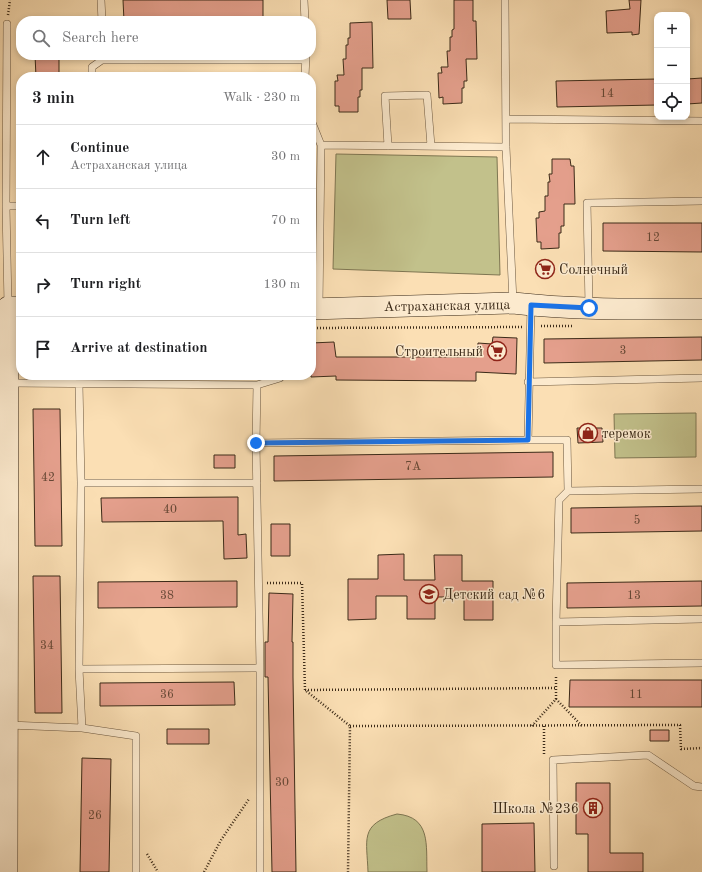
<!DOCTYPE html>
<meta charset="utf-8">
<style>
body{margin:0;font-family:"Old Standard TT",serif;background:#f6f6f6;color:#202124}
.controls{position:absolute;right:12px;top:12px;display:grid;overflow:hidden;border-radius:8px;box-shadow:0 2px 6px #0003}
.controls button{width:36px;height:36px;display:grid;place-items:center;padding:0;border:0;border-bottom:1px solid #e0e0e0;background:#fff;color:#202124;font:20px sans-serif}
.stop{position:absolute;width:12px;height:12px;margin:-9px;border:3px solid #1a73e8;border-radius:50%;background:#fff}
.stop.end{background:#1a73e8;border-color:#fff;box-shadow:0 1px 4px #0008}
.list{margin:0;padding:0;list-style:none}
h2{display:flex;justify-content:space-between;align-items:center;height:52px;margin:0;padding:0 16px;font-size:17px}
h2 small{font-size:13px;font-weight:400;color:#757577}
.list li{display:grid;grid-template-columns:26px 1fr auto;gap:12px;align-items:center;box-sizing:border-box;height:64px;padding:0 16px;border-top:1px solid #e0e0e0}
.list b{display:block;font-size:15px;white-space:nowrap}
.list p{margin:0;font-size:13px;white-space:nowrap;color:#757577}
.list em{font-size:13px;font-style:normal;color:#757577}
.icon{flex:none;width:22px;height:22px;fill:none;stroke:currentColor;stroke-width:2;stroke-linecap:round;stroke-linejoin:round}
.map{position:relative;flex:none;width:702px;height:872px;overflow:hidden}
.search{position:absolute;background:#fff;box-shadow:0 2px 6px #0003;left:16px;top:16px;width:300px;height:44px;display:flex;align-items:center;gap:10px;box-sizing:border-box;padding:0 14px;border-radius:16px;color:#757577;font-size:15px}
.panel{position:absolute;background:#fff;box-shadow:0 2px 6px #0003;left:16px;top:72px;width:300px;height:308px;border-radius:16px}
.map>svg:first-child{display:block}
</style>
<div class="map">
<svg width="702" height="872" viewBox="0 0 702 872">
<rect width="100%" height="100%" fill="#fbdfb4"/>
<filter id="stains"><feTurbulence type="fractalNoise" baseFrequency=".005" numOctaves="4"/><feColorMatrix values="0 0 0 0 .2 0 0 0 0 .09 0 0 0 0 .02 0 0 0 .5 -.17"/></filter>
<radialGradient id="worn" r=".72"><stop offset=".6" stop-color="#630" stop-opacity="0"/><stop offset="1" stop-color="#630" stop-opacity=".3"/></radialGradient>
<path fill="#c2c18b" stroke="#7e7652" d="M336,154L497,157L500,275L333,269Z
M696,413V457L615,458L614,414Z
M397,814C431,817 426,845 427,872H368C367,840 359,824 397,814Z"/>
<path fill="#e49f8c" stroke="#3b2a18" d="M123,0H263V20L124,21Z
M387,0H410L411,19H388Z
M454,0H473V21H476L477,59H466L467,81H464V88H462V103L443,104V97L439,98L438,73H442L441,67H448L447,51H450V37H452V30L454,29Z
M629,0H641L639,34L632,35V32L607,33L606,11L630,9Z
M372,22L373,68H362V90H360V97H358V112H339V106H335V81H338L337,75H344L343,59H346V45H348V38H350V23Z
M35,55H59V77H36Z
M702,78V103L687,104V79Z
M657,79V105L557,107L556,81Z
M552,159H570L571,166H574L575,204H564V226H561V233H559V248L541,249V242H537L536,218H539V212L545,211V196H548V182H550L549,174H552Z
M603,223H702V252L603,251Z
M493,337L517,338L516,374L476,372V381L336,380V376L311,377V343L334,342L336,357H477L478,343L492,344Z
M702,337V360L544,363V339Z
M33,409H60L62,546H35Z
M577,428H602L603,442L578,443Z
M553,452V477L274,481V456Z
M214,455H235V468H214Z
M238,497V535L246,534L247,558L224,559L223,521L102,522L101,498Z
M702,506V531L571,533V508Z
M271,524H290V556H271Z
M404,554V580H435L434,555H462V581H493V620H464V597H435V619H407V596H376V619L348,620V579H378V555Z
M33,576H60L62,713H35Z
M237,581V607L98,608V582Z
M702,581V606L567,608V583Z
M269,593L293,594L292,642H293V677L296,872H272L268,677H265V642H268Z
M570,680H702V707H569Z
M234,682L235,705L100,706V683Z
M167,729H209V744H167Z
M650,730H669V741H650Z
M82,758L111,759L109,872H80Z
M576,783H610V853H643V872H588V834H576Z
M534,823L535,872H482V824Z"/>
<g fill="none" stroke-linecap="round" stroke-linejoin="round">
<defs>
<path id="lane" d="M101,0L102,21
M304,0L305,21
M505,0L506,147L513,302
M7,24L6,206L8,305
M102,60H306
M92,77V67L102,60V55
M305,77L306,55
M506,119L702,121
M311,120L321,145L319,306
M321,145L506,147
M388,146L385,96L427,95L431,146
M6,206H21
M531,306L528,440H567L568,491L702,489
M589,306L587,203L702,201
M280,375V378L257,385L256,443L528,440
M528,382L702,378
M10,383L257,385
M79,384L81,483L79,669L82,728
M256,443L260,668V872
M81,483H257
M702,619L556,622V665L702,663
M556,622L559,500L568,491
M79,669L260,668
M9,725L82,728L136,736V872
M554,866L553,760L648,755L694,786L702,787"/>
<path id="secondary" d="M311,309L513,303C575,310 639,309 702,309
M7,872L8,307H21"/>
</defs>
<use href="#lane" stroke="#6b573f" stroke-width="8"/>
<use href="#secondary" stroke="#3b2a18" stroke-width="22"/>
<path stroke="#3b2a18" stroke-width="2.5" stroke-dasharray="1 2" stroke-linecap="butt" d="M8,15L10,0
M541,326H574
M311,328L522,327
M267,583H302L305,690L350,726L348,872
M305,690L556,688
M556,699L582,726
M350,726L680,725L681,749L702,748
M532,726L556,699V675
M544,726V756
M147,854L158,872
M204,872L221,840L249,799"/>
<use href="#lane" stroke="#fceace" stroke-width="7"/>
<use href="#secondary" stroke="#fceace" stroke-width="21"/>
</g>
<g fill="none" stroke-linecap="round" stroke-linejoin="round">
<path stroke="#1a73e8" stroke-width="5" d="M256,443L528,440L531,305L589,308"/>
</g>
<defs>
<symbol id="supermarket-ring" viewBox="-11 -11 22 22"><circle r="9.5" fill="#fceace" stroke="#8f2418" stroke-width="1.5"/><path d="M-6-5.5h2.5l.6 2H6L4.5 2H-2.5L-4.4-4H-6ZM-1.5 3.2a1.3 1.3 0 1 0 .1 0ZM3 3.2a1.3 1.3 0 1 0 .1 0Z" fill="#8f2418"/></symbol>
<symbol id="shop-ring" viewBox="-11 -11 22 22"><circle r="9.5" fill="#fceace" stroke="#8f2418" stroke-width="1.5"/><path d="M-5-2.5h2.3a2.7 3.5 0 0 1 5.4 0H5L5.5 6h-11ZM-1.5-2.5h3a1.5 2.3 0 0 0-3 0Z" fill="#8f2418"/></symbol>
<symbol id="school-ring" viewBox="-11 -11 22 22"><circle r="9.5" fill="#fceace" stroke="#8f2418" stroke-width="1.5"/><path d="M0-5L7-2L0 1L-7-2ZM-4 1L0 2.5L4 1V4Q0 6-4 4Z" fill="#8f2418"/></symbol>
<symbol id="building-ring" viewBox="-11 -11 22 22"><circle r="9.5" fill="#fceace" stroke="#8f2418" stroke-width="1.5"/><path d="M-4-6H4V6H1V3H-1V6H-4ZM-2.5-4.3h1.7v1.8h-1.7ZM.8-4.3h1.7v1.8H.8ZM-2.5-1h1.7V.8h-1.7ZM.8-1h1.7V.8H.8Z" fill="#8f2418"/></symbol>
</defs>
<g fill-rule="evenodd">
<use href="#supermarket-ring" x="534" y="258" width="22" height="22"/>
<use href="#supermarket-ring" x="486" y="340" width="22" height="22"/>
<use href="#shop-ring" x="577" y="422" width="22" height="22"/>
<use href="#school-ring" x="418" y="583" width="22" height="22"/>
<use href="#building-ring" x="582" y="797" width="22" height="22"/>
</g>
<g text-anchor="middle" stroke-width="3" stroke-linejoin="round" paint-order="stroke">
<g font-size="12" fill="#654735">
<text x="607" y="97">14</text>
<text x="653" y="241">12</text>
<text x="623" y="354">3</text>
<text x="413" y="470">7А</text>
<text x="48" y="481">42</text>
<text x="170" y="513">40</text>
<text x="637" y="524">5</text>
<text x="167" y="599">38</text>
<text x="634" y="599">13</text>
<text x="47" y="649">34</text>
<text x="167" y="698">36</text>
<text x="636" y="698">11</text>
<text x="282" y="786">30</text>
<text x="95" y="819">26</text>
</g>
<g font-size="14" fill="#3b2a18" stroke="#fceace" text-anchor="start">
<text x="559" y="274">Солнечный</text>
<text x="483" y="356" text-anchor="end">Строительный</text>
<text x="602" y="438">теремок</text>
<text x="443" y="599">Детский сад №6</text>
<text x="579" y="813" text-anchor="end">Школа №236</text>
</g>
<g font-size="14" fill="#3b2a18" stroke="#fceace">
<text transform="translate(447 305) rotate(-1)" y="5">Астраханская улица</text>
</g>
</g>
<rect width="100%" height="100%" filter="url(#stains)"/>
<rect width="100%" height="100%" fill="url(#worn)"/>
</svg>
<div class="controls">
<button>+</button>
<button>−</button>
<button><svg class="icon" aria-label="locate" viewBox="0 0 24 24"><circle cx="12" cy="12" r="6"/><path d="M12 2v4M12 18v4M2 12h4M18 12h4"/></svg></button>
</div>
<div class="stop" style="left:589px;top:308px"></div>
<div class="stop end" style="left:256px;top:443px"></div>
<div class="search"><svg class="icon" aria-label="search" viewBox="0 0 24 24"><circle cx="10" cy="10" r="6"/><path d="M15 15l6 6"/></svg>Search here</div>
<section class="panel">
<h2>3 min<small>Walk · 230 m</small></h2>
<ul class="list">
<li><svg class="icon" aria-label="ahead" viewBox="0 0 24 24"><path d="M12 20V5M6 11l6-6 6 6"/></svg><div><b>Continue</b><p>Астраханская улица</p></div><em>30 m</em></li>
<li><svg class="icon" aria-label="left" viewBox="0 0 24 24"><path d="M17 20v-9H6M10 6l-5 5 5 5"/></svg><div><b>Turn left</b></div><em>70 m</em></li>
<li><svg class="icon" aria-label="right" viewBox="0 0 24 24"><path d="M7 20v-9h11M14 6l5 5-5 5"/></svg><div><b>Turn right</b></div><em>130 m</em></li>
<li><svg class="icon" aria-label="arrive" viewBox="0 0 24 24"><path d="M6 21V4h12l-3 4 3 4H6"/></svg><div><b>Arrive at destination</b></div></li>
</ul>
</section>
</div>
